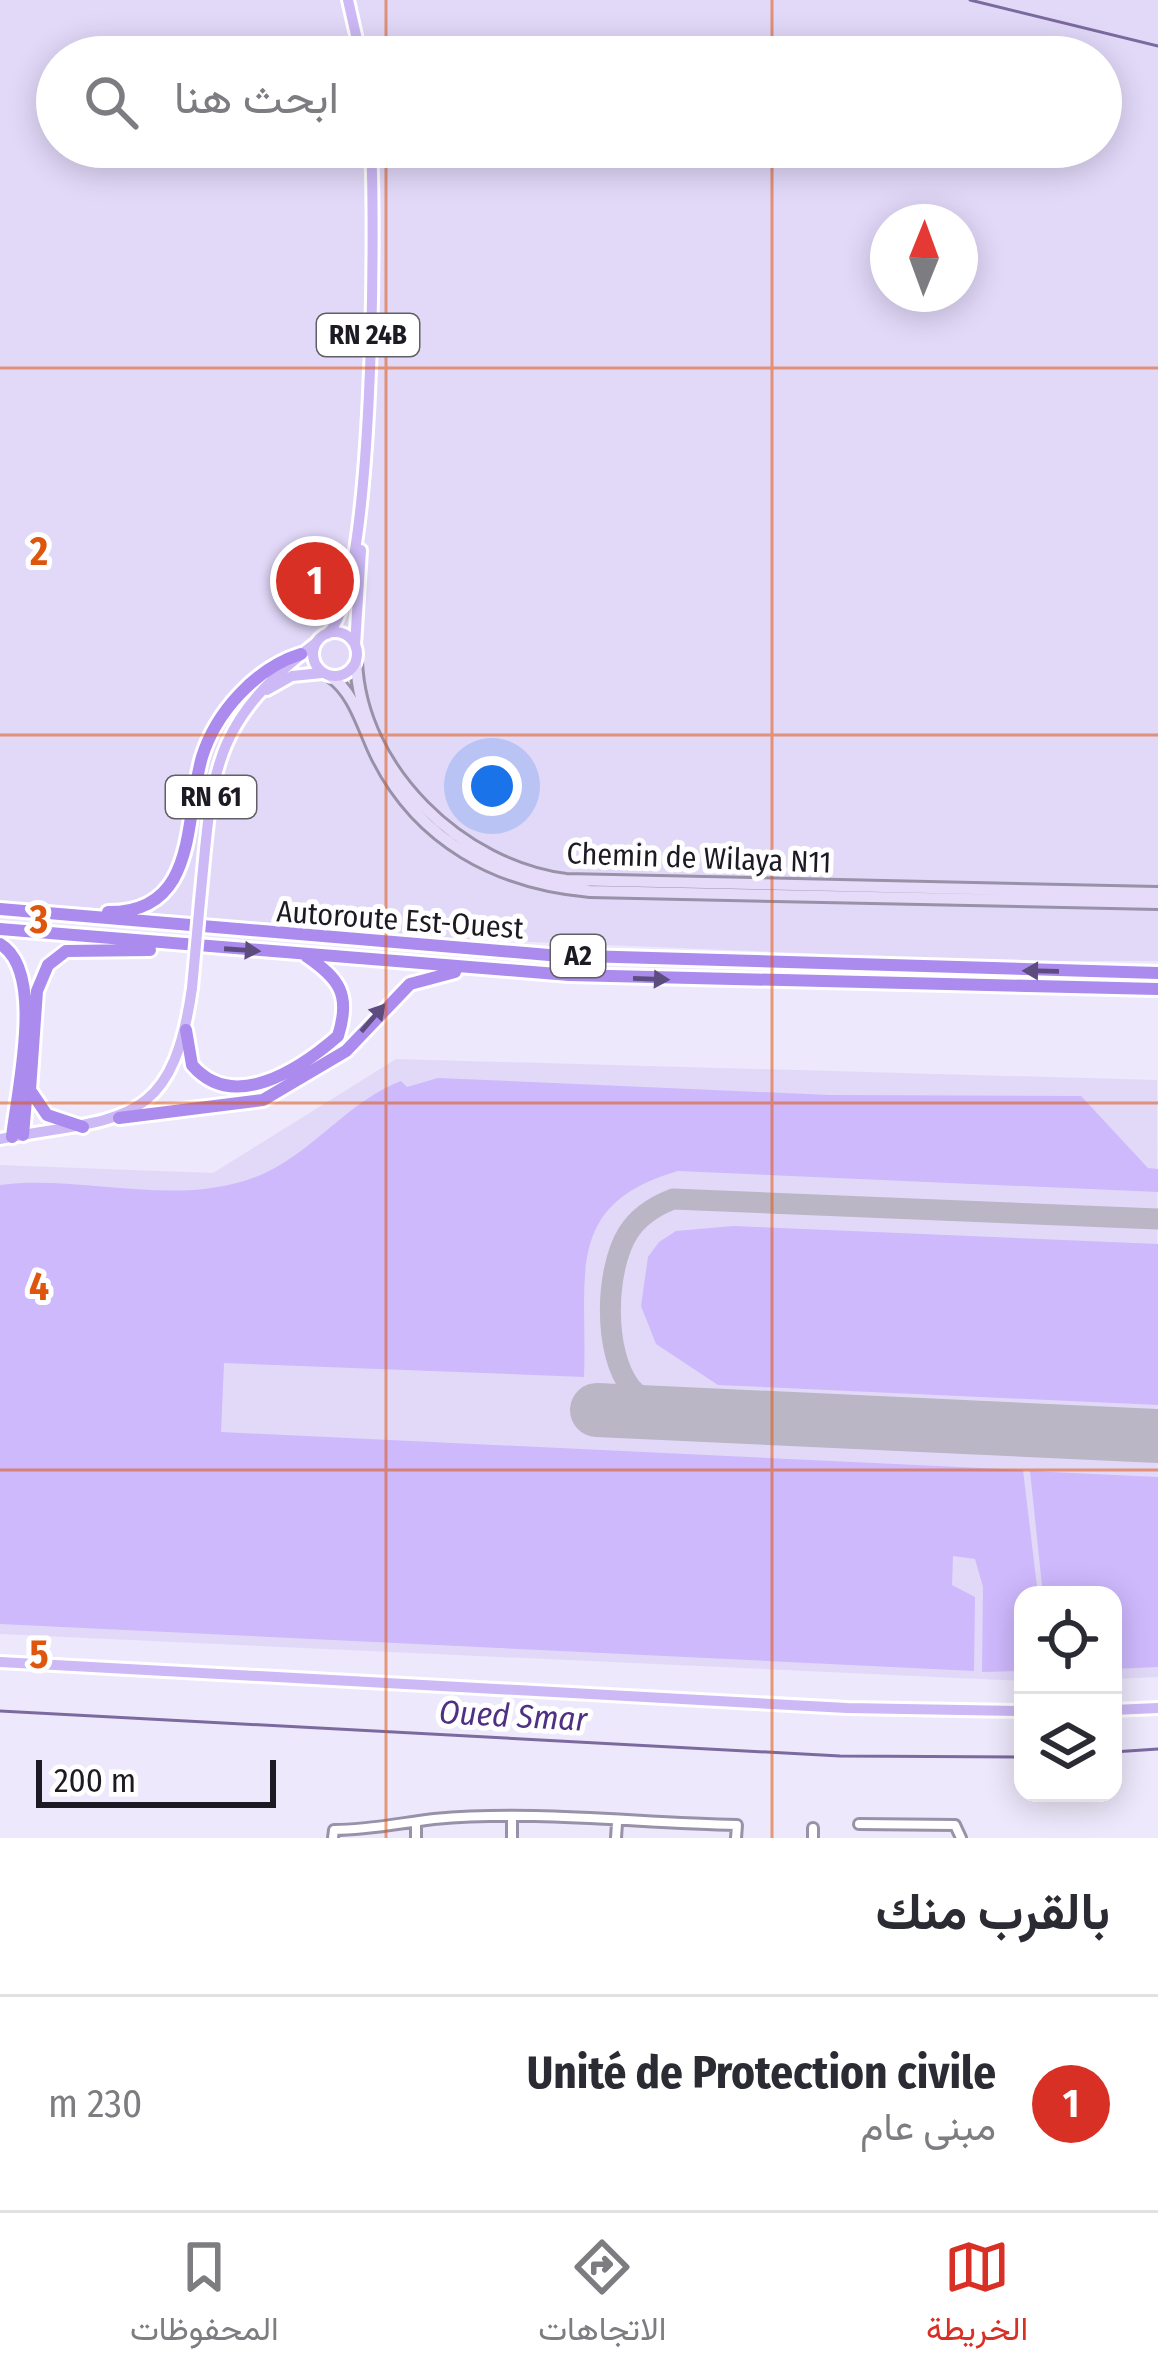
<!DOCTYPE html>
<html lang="ar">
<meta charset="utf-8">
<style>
body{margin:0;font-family:"Fira Sans Condensed",Vazirmatn,sans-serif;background:#f2f2f3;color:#2b2b33;direction:rtl}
.controls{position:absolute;right:36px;bottom:36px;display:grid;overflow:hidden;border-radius:24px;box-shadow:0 6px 30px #0003}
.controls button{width:108px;height:108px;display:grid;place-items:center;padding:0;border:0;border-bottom:3px solid #e1e1e2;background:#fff;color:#2b2b33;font:60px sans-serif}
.compass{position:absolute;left:870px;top:204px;width:108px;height:108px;border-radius:50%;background:#fff;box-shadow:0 6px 30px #0003;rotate:1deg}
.scale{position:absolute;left:36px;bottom:30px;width:240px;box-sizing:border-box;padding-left:12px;border:6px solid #1d1a23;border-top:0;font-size:33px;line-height:42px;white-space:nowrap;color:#1d1a23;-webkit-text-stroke:9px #fff;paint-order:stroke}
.you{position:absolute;left:492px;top:786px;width:42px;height:42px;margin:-30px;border:9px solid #fff;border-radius:50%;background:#1a73e8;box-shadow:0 0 0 18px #1a73e833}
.badge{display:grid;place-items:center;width:78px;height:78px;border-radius:50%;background:#d93025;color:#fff;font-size:39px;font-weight:700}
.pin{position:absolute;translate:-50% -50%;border:6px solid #fff;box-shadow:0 3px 12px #0006}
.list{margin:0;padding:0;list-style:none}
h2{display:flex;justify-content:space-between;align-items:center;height:156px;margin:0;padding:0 48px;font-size:51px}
h2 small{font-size:39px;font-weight:400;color:#7c7c81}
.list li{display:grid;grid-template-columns:78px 1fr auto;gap:36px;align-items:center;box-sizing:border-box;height:216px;padding:0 48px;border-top:3px solid #e1e1e2}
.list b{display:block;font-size:45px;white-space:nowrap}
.list p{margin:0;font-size:39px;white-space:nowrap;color:#7c7c81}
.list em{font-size:39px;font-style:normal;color:#7c7c81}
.icon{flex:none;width:66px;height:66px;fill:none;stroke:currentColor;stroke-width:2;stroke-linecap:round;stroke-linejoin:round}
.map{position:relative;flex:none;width:1158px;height:1838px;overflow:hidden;direction:ltr}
.search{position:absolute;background:#fff;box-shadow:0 6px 30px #0003;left:36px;right:36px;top:36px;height:132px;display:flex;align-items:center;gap:30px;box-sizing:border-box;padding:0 42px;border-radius:66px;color:#7c7c81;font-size:45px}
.sheet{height:372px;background:#fff}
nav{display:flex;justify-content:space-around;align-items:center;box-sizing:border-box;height:168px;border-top:3px solid #e1e1e2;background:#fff;font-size:33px;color:#7c7c81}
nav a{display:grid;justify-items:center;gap:6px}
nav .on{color:#d93025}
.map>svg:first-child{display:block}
</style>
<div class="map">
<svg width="1158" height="1838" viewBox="0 0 1158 1838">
<rect width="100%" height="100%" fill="#eee8fc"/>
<path fill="#e2d9f9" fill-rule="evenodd" d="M0,0H1158V961H992L506,941L154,919L0,904ZM57,57H1101V147H57ZM888,222H960V294H888Z
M396,1059L1157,1080L1158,1677L1113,1679V1595H1023V1681L0,1634V1165L213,1173Z"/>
<path fill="#ceb9fd" d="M438,1078L830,1095L1081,1096L1148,1168L1158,1169V1192L678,1171C562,1204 588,1277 584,1377L224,1363L221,1432L1023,1470L1038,1595H1023V1671L982,1672L983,1587L975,1559L953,1556L952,1585L975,1597L974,1671L0,1624V1185C86,1174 182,1211 265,1173C316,1149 349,1101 401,1081L407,1087Z
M733,1226L1158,1244V1405L718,1385L656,1344L641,1306L648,1257L659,1242L676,1231Z
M1030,1471L1158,1477V1667L1113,1669V1595H1043Z"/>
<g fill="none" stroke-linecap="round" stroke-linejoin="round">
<path stroke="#7b6a9e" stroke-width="3" d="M970,0L1158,46
M0,1711L840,1756L1023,1757
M1113,1752L1158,1749"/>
<path stroke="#bab6c6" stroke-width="21" d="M680,1414C662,1409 644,1403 631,1388C603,1353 605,1270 628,1233C638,1217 655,1206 673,1199L1158,1219"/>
<path stroke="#bab6c6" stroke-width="54" d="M597,1410L1158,1436"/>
<defs>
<path id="minor" d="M859,1824L955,1825L961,1838
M813,1828V1838
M333,1838L334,1830C369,1830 400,1823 434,1819C536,1810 635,1823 737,1825L736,1838
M416,1838V1823
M512,1838V1819
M616,1838L617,1823"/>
<path id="secondary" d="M356,661C360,770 462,867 566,880L1158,893
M330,676C355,693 363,727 376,754C418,841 498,883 590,891L1158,903"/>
<path id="primary" d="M348,0L361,57
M313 654a22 22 0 1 1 44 0a22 22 0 1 1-44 0Z
M327,634C375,595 375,222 371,147
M355,645L361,550
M267,690L292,676L322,673
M200,901C213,775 207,725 316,643
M0,1139C120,1116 172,1131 192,988
M0,1662L847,1708L1023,1711
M1113,1710L1158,1708"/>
<path id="motorway" d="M0,909L549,955L1158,973
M108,912C199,913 184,819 202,757C216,712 256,668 301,654
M0,929L569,975L1158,989
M0,944C46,971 17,1090 12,1137
M186,1030L192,1065C233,1113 299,1070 338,1036C351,995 340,979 306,956
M119,1118L263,1100L346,1051L410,984L455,972
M83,1127L47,1115L30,1090L37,991L48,965L66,951L150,950
M23,1135L27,1088"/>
</defs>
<use href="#minor" stroke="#9891a8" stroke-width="14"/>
<use href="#secondary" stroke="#9891a8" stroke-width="16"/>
<use href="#primary" stroke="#fff" stroke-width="16"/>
<use href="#motorway" stroke="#fff" stroke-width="18"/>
<use href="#minor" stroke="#fff" stroke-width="8"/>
<use href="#secondary" stroke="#e6dcfa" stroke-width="10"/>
<use href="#primary" stroke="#cdb9f5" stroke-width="10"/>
<use href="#motorway" stroke="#ac8bee" stroke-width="12"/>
<defs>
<path id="primary-bridge" d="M192,988L200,901"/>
</defs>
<use href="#primary-bridge" stroke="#fff" stroke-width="16" stroke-linecap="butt"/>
<use href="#primary-bridge" stroke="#cdb9f5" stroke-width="10"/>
</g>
<defs><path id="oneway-solid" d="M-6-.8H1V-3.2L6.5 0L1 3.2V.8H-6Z" transform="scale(3)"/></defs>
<g fill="#5d4d7e">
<use href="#oneway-solid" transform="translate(242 950) rotate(4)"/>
<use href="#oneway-solid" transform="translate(1041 971) rotate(-179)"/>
<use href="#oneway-solid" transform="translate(651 979) rotate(2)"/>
<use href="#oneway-solid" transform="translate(373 1018) rotate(-49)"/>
</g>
<path fill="none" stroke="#de560d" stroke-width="3" stroke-opacity="0.55" d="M386,0V57M772,0V57M386,147V1838M772,147V1838M0,368H1158M0,735H1158M0,1103H1158M0,1470H1158"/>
<g text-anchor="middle" stroke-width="10" stroke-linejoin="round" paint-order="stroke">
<g fill="#fff" stroke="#615f65" stroke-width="3">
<rect x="317" y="314" width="102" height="42" rx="9"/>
<rect x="166" y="776" width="90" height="42" rx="9"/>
<rect x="551" y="935" width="54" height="42" rx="9"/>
</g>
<g font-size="27" font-weight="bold" fill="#1d1a23">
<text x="368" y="344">RN 24B</text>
<text x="211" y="806">RN 61</text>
<text x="578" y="965">A2</text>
</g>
<g font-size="30" fill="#1d1a23" stroke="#fff">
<text transform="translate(699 858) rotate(2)" y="10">Chemin de Wilaya N11</text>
<text transform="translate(400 920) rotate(4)" y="10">Autoroute Est-Ouest</text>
</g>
<g font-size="33" font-style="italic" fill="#503082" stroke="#fff">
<text transform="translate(513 1715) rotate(3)" y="12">Oued Smar</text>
</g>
</g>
<g font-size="39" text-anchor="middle" font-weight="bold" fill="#de560d" stroke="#fff" stroke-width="10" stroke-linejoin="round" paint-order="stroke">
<text x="39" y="565">2</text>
<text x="39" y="933">3</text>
<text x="39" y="1300">4</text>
<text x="39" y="1668">5</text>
</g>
</svg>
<div class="controls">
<button><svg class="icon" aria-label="locate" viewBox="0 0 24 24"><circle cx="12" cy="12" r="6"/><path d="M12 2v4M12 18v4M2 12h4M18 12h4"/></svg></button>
<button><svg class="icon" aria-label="layers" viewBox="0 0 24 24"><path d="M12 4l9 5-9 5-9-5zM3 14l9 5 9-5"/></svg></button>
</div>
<svg class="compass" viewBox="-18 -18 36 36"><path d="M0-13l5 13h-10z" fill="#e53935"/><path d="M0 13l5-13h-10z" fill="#7c7c81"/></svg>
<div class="scale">200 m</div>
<div class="you"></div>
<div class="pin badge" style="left:315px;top:581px">1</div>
<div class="search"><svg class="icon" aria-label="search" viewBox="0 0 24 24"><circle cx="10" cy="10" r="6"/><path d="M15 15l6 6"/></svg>ابحث هنا</div>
</div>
<section class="sheet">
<h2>بالقرب منك<small></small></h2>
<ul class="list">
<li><span class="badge">1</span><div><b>Unité de Protection civile</b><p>مبنى عام</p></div><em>230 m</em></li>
</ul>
</section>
<nav>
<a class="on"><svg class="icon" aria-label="map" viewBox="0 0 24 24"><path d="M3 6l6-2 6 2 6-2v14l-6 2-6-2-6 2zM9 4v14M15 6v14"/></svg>الخريطة</a>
<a><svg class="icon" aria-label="directions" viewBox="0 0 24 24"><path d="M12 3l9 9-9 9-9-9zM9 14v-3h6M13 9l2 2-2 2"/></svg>الاتجاهات</a>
<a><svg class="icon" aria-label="saved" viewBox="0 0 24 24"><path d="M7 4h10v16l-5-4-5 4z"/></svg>المحفوظات</a>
</nav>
